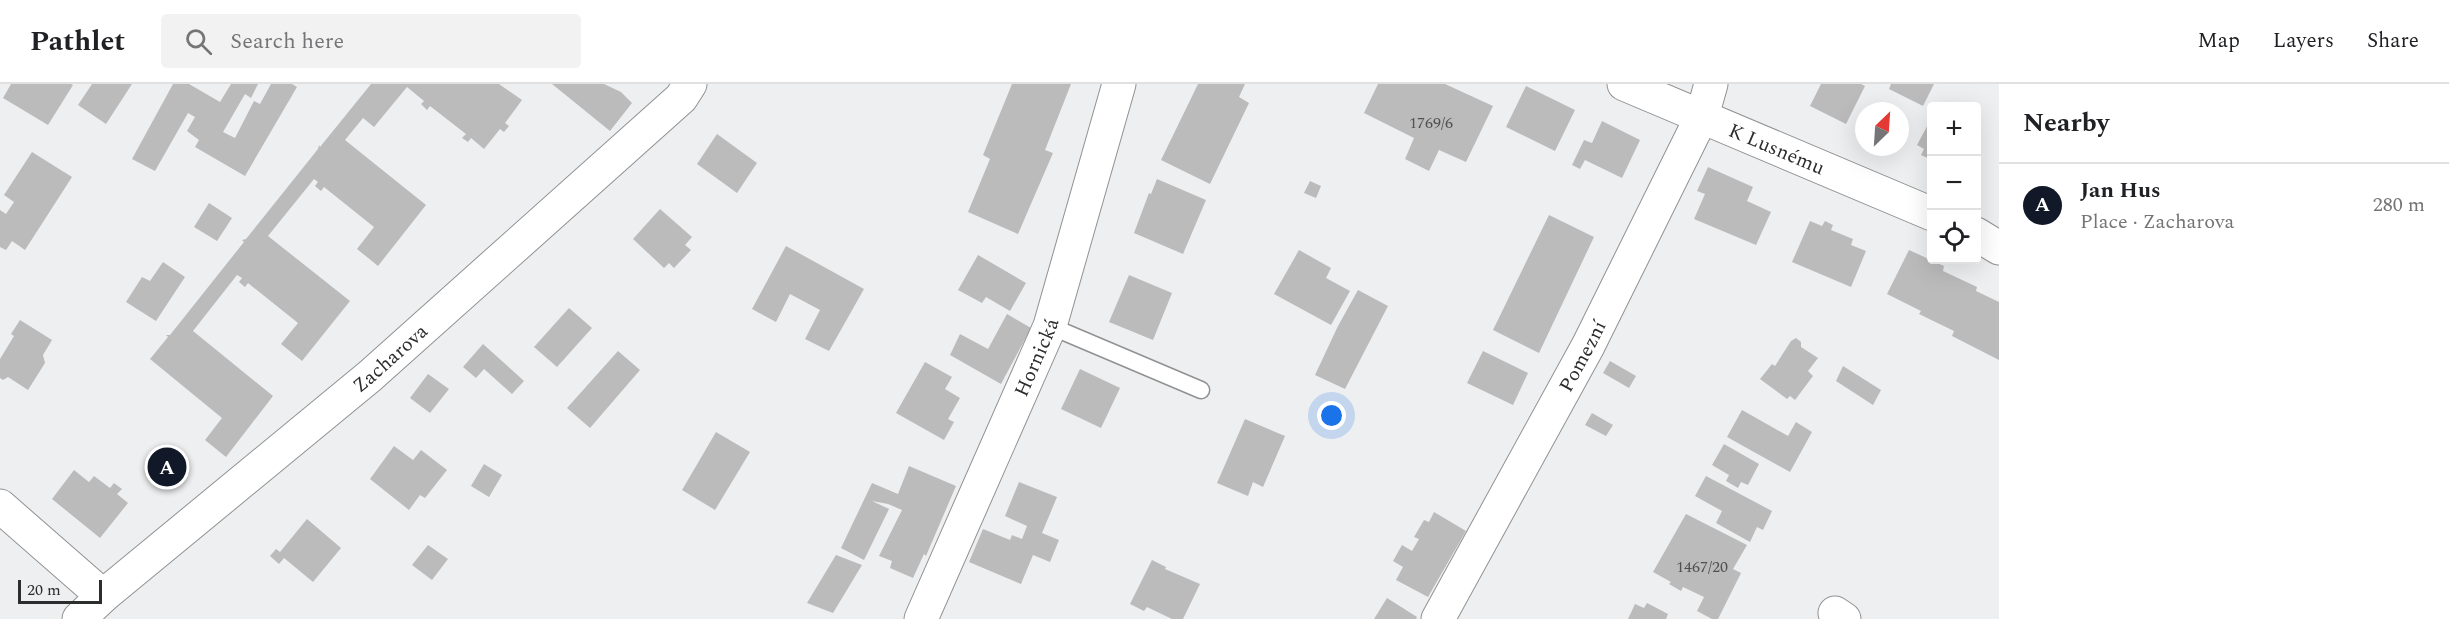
<!DOCTYPE html>
<meta charset="utf-8">
<style>
body{margin:0;font-family:Spectral,serif;background:#f2f2f2;color:#202124}
.controls{position:absolute;right:18px;top:18px;display:grid;overflow:hidden;border-radius:6px;box-shadow:0 6px 24px #0002}
.controls button{width:54px;height:54px;display:grid;place-items:center;padding:0;border:0;border-bottom:2px solid #e0e0e0;background:#fff;color:#202124;font:30px sans-serif}
.compass{position:absolute;left:1855px;top:18px;width:54px;height:54px;border-radius:50%;background:#fff;box-shadow:0 6px 24px #0002;rotate:25deg}
.scale{position:absolute;left:18px;bottom:15px;width:84px;box-sizing:border-box;padding-left:6px;border:3px solid #2c2d2d;border-top:0;font-size:16px;line-height:21px;white-space:nowrap;color:#2c2d2d;-webkit-text-stroke:4px #eeeff0;paint-order:stroke}
.you{position:absolute;left:1332px;top:332px;width:21px;height:21px;margin:-15px;border:4px solid #fff;border-radius:50%;background:#1a73e8;box-shadow:0 0 0 9px #1a73e833}
.badge{display:grid;place-items:center;width:39px;height:39px;border-radius:50%;background:#111827;color:#fff;font-size:20px;font-weight:700}
.pin{position:absolute;translate:-50% -50%;border:3px solid #fff;box-shadow:0 2px 6px #0006}
.list{margin:0;padding:0;list-style:none}
h2{display:flex;justify-content:space-between;align-items:center;height:78px;margin:0;padding:0 24px;font-size:26px}
h2 small{font-size:20px;font-weight:400;color:#757577}
.list li{display:grid;grid-template-columns:39px 1fr auto;gap:18px;align-items:center;box-sizing:border-box;height:84px;padding:0 24px;border-top:2px solid #e0e0e0}
.list b{display:block;font-size:22px;white-space:nowrap}
.list p{margin:0;font-size:20px;white-space:nowrap;color:#757577}
.list em{font-size:20px;font-style:normal;color:#757577}
.icon{flex:none;width:33px;height:33px;fill:none;stroke:currentColor;stroke-width:2;stroke-linecap:round;stroke-linejoin:round}
.map{position:relative;flex:none;width:1999px;height:535px;overflow:hidden}
header{display:flex;align-items:center;gap:36px;box-sizing:border-box;height:84px;padding:0 30px;background:#fff;border-bottom:2px solid #e0e0e0}
header strong{font-size:28px}
nav{display:flex;gap:33px;margin-inline-start:auto;font-size:21px}
.search{width:420px;height:54px;background:#f2f2f2;display:flex;align-items:center;gap:15px;box-sizing:border-box;padding:0 21px;border-radius:6px;color:#757577;font-size:22px}
main{display:flex}
aside{flex:1;background:#fff}
.map>svg:first-child{display:block}
</style>
<header>
<strong>Pathlet</strong>
<div class="search"><svg class="icon" aria-label="search" viewBox="0 0 24 24"><circle cx="10" cy="10" r="6"/><path d="M15 15l6 6"/></svg>Search here</div>
<nav><a>Map</a><a>Layers</a><a>Share</a></nav>
</header>
<main>
<div class="map">
<svg width="1999" height="535" viewBox="0 0 1999 535">
<rect width="100%" height="100%" fill="#eeeff0"/>
<path fill="#bbbbbc" d="M11,0H71L73,1L48,41L3,14Z
M92,0H132L106,40L78,21Z
M173,0H189L220,18L231,0H258L251,14L245,10L223,48L235,54L254,17L260,20L271,0H292L297,3L245,92L195,63L199,56L187,47L195,33L188,29L155,87L132,75Z
M371,0H499L522,16L505,39L509,42L504,48L500,45L484,65L471,54L468,58L462,54L466,50L430,22L427,26L421,20L424,17L407,3L374,43L363,34L345,56L426,121L378,182L357,165L374,143L324,103L321,107L315,102L318,98L314,95L268,152L350,217L302,277L281,260L298,239L248,199L245,203L239,198L242,194L237,191L193,247L273,312L226,373L205,356L222,334L150,275L168,253L166,251H170L244,158L242,156L246,155L318,65L319,61L320,63Z
M552,0H604L621,8L632,19L610,47Z
M1012,0H1071L1045,66L1053,69L1018,150L968,128L990,75L983,71Z
M1198,0H1245L1239,13L1249,19L1210,100L1161,76Z
M1378,0H1445L1493,22L1466,78L1439,66L1429,87L1405,75L1414,54L1364,29Z
M1821,0H1861L1865,2L1846,40L1810,22Z
M1891,0H1934L1923,22L1889,5Z
M1526,2L1575,26L1555,67L1506,43Z
M1932,33V76L1921,71L1924,65L1917,61Z
M1602,37L1640,56L1622,94L1585,76L1580,85L1572,81L1584,56L1592,59Z
M717,50L757,79L737,109L697,80Z
M32,68L72,93L25,166L12,157L6,166L0,163V126L6,130L14,118L4,111Z
M1708,83L1753,103L1747,117L1771,128L1756,161L1694,135L1705,110L1697,107Z
M1157,95L1206,116L1183,170L1134,149L1149,109L1151,110Z
M1310,97L1321,102L1316,114L1304,109Z
M209,119L232,134L217,157L194,143Z
M660,125L692,153L685,161L691,166L674,184L669,179L664,184L633,155Z
M1549,131L1594,153L1539,269L1493,246Z
M1810,137L1822,142L1825,137L1833,141L1831,146L1853,155L1851,161L1866,167L1851,203L1792,178Z
M786,162L864,205L829,267L805,255L820,226L790,210L776,238L752,225Z
M1299,166L1331,184L1326,194L1350,207L1331,241L1274,210Z
M1909,166L1944,182L1943,187L1977,203L1976,207L1999,218V276L1952,252L1954,247L1919,230L1921,227L1887,210Z
M978,171L1026,199L1010,227L986,213L982,219L958,206Z
M163,178L185,193L156,237L126,218L142,193L150,197Z
M1129,191L1172,209L1153,256L1109,238Z
M1358,206L1388,222L1345,305L1315,291L1338,242Z
M569,224L592,244L557,283L534,263Z
M1007,230L1031,244L1001,300L950,271L960,250L988,265Z
M20,236L52,256L43,271L45,279L28,306L8,293L3,296L0,294V275L14,252L11,250Z
M1796,254L1801,258V263L1818,274L1808,287L1813,292L1795,316L1790,312L1787,315L1760,295L1772,280L1775,282L1791,257Z
M483,260L524,297L512,310L484,285L476,294L463,283Z
M618,267L640,286L590,344L567,324Z
M1483,267L1528,289L1513,321L1467,299Z
M1610,277L1636,292L1629,304L1603,289Z
M925,278L952,293L945,305L960,314L948,335L954,338L944,356L896,329Z
M1843,282L1881,306L1873,321L1836,297Z
M1080,285L1120,304L1101,344L1061,325Z
M428,290L449,305L430,329L410,314Z
M1742,326L1788,352L1796,338L1812,348L1790,388L1727,353Z
M1592,329L1613,341L1606,352L1585,341Z
M1245,335L1285,352L1263,403L1253,398L1248,412L1217,399Z
M716,348L750,368L715,426L682,406Z
M1724,360L1759,380L1748,401L1741,398L1738,404L1726,397L1729,391L1712,381Z
M394,362L413,376L421,366L447,386L425,414L420,411L409,426L370,395Z
M484,380L502,391L489,413L471,402Z
M909,382L956,402L926,472L924,470L913,494L890,484L892,477L879,472L902,426L888,420L872,417L889,425L864,476L841,464L872,399L898,410Z
M74,386L89,398L94,392L110,404L114,399L122,405L117,410L128,419L100,454L52,415Z
M1706,392L1772,427L1763,446L1757,443L1750,458L1716,439L1722,427L1695,412Z
M1019,398L1057,413L1042,449L1059,456L1050,478L1033,471L1021,500L969,478L983,445L1010,456L1012,451L1022,455L1027,442L1005,432Z
M1434,428L1466,447L1428,513L1396,496L1403,483L1393,477L1402,461L1412,467L1419,455L1414,453L1424,436L1429,438Z
M1686,430L1747,461L1733,485L1741,489L1718,535H1712L1697,527L1704,513L1683,503L1681,507L1669,500L1671,498L1653,488Z
M307,435L341,464L313,498L284,474L279,480L270,472L276,465L280,468Z
M428,461L448,475L432,496L412,481Z
M836,471L862,481L833,529L807,519Z
M1152,476L1166,483L1165,485L1200,500L1183,535H1172L1147,523L1144,527L1130,520Z
M1387,514L1417,533L1416,535H1374Z
M1647,519L1668,530L1666,535H1628L1635,520L1644,524Z"/>
<g fill="none" stroke-linecap="round" stroke-linejoin="round">
<defs>
<path id="service" d="M1050,242L1201,306"/>
<g id="minor">
<path id="s1" d="M1624,0L1932,130"/>
<path d="M1976,150L1999,164"/>
<path d="M0,422L103,512"/>
<path d="M1835,529L1844,535"/>
<path id="s2" d="M79,535L103,512L370,292L681,14L690,0"/>
<path id="s3" d="M921,535L1050,242L1119,0"/>
<path id="s4" d="M1438,535L1588,262L1702,32L1711,0"/>
</g>
</defs>
<use href="#service" stroke="#909192" stroke-width="19"/>
<use href="#minor" stroke="#909192" stroke-width="35"/>
<use href="#service" stroke="#fff" stroke-width="16"/>
<use href="#minor" stroke="#fff" stroke-width="33"/>
</g>
<g text-anchor="middle" stroke-width="6" stroke-linejoin="round" paint-order="stroke">
<g font-size="16" fill="#505051">
<text x="1431" y="44">1769/6</text>
<text x="1702" y="488">1467/20</text>
</g>
<g font-size="20" fill="#2c2d2d" stroke="#eeeff0">
<text dy="7" stroke="none"><textPath href="#s1" startOffset="166">K Lusnému</textPath></text>
<text dy="7" stroke="none"><textPath href="#s4" startOffset="300">Pomezní</textPath></text>
<text dy="7" stroke="none"><textPath href="#s2" startOffset="406">Zacharova</textPath></text>
<text dy="7" stroke="none"><textPath href="#s3" startOffset="286">Hornická</textPath></text>
</g>
</g>
</svg>
<div class="controls">
<button>+</button>
<button>−</button>
<button><svg class="icon" aria-label="locate" viewBox="0 0 24 24"><circle cx="12" cy="12" r="6"/><path d="M12 2v4M12 18v4M2 12h4M18 12h4"/></svg></button>
</div>
<svg class="compass" viewBox="-18 -18 36 36"><path d="M0-13l5 13h-10z" fill="#e53935"/><path d="M0 13l5-13h-10z" fill="#757577"/></svg>
<div class="scale">20 m</div>
<div class="you"></div>
<div class="pin badge" style="left:167px;top:383px">A</div>
</div>
<aside>
<h2>Nearby<small></small></h2>
<ul class="list">
<li><span class="badge">A</span><div><b>Jan Hus</b><p>Place · Zacharova</p></div><em>280 m</em></li>
</ul>
</aside>
</main>
